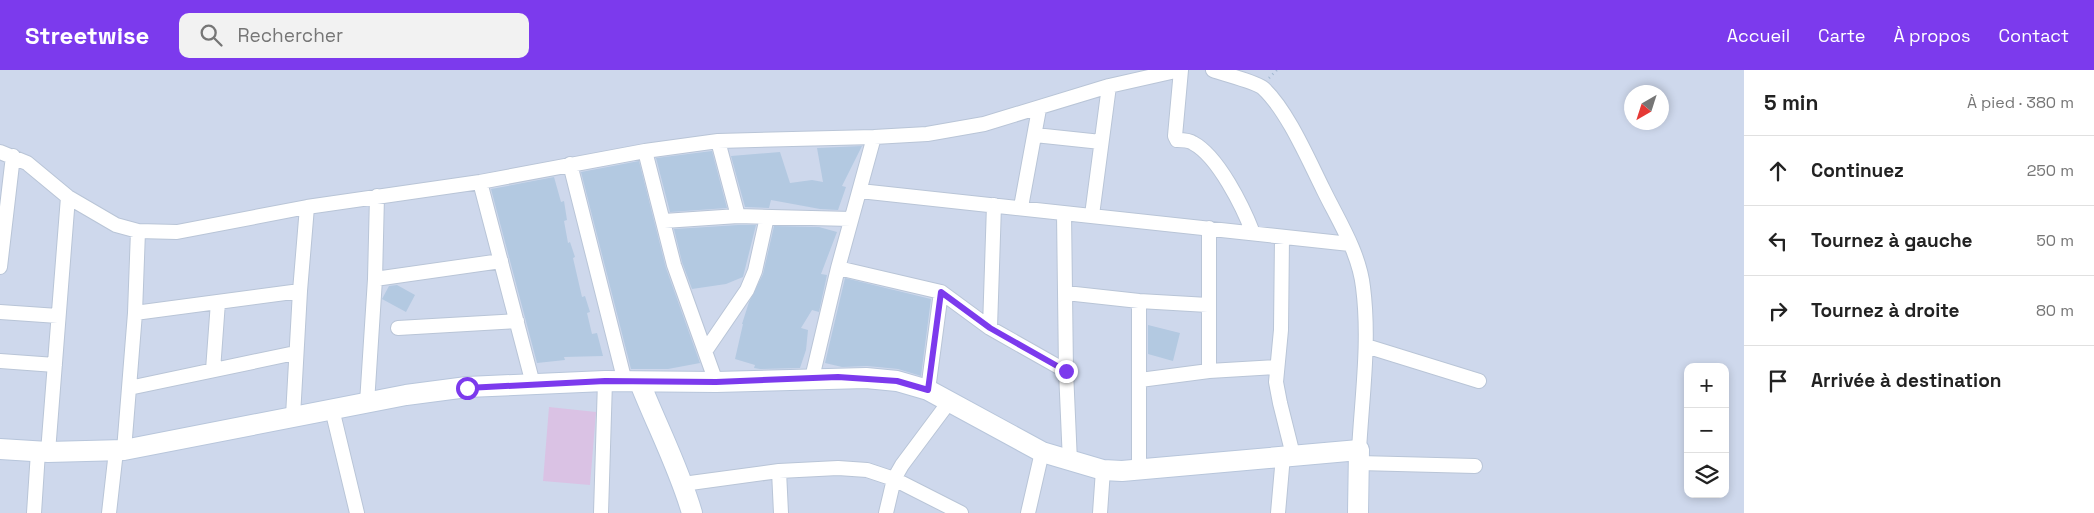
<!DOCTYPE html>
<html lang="fr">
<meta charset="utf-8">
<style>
body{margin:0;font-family:"Space Grotesk",sans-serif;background:#f2f2f2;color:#222}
.controls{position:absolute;right:15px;bottom:15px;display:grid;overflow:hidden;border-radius:10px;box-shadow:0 2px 8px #0003}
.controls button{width:45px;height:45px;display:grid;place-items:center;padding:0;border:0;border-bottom:1px solid #e0e0e0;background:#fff;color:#222;font:25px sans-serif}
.compass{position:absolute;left:1624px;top:15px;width:45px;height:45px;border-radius:50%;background:#fff;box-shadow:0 2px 8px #0003;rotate:219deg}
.stop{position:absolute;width:15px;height:15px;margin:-11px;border:4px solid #7c3aed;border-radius:50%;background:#fff}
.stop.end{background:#7c3aed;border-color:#fff;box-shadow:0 1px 5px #0008}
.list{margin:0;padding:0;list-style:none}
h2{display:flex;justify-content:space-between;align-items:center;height:65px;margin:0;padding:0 20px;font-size:21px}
h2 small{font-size:16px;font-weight:400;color:#767676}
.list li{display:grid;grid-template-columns:32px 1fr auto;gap:15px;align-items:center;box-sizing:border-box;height:70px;padding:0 20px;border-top:1px solid #e0e0e0}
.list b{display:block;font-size:19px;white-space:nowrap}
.list em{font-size:16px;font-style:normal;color:#767676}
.icon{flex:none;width:28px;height:28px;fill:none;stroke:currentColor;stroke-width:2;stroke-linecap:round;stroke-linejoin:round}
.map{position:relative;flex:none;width:1744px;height:443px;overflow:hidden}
header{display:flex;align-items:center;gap:30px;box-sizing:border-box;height:70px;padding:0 25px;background:#7c3aed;color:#fff}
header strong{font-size:24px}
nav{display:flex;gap:28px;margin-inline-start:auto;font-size:18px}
.search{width:350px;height:45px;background:#f2f2f2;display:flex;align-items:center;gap:12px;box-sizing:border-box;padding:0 18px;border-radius:10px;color:#767676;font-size:19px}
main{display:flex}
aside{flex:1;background:#fff}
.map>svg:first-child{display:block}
</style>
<header>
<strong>Streetwise</strong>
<div class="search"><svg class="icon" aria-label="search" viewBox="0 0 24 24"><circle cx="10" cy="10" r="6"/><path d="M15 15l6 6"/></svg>Rechercher</div>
<nav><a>Accueil</a><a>Carte</a><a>À propos</a><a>Contact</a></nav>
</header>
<main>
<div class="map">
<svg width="1744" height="443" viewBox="0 0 1744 443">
<rect width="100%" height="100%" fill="#e1e7f9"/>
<path fill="#ced8ec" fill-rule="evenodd" d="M0,0H1744V443H0ZM1632,22H1662V52H1632ZM1688,297H1725V424H1688Z"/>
<path fill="#dac2e4" d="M549,337L596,342L590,415L543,411Z"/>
<path fill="#b3c9e1" d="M862,76L842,116L846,117L838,140L820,139L771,130L769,138L745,137L731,86L780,82L790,113L812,110L823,112L817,78Z
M712,81L727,138L670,142L656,88Z
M639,91L666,198L700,293L668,299H631L581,102Z
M554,107L561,132L564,131L567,150L564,151L568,173L570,172L575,187L573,188L582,227L585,226L590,242L587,243L592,264L597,263L603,286L564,287L565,290L537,293L491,119Z
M738,155H756L743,207L726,214L692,219L682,192L674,159Z
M774,156L819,157L837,162L821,204L827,205L819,242L812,240L801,258L808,260L806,280L800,298L760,299L754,298L755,295L735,289L743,254H742L749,232L763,204Z
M845,208L931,229L921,306L898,299L867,296L842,297L825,293Z
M397,215L415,225L406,242L382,229L389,216Z
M1148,255L1180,263L1173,291L1148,284Z"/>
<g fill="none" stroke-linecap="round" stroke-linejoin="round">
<defs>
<path id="street" d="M1181,0L1175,66L1177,70C1182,70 1189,70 1193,73C1218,86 1243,137 1253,163
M1213,0C1223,4 1256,12 1263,18C1287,40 1308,89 1323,119C1338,150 1359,182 1363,217C1370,271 1362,326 1359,380
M1035,65L1101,72
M718,71L738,146
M645,81L674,195L716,312
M0,82L27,93L68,127L116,155L138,161L177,162L307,137L480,112L645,81L718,71L874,67L927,64L984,54L1109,16L1180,0
M570,94L625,312
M480,112L533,314
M860,121L1350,174
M1021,137L1039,39
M1064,143L1066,301L1070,392
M1092,145L1109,16
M664,151L738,146L851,149
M1209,158V301
M1282,167L1281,260L1276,312L1280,333L1293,385
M0,197L13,86
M838,198L941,222L990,258L1066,301
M375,209L501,191
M1066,223L1139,231L1208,235
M0,242L58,246
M135,243L300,221
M398,258L517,251
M990,258L994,135
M1366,276L1479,311
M706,280L747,220L755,201L767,147
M0,291L55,295
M213,300L218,232
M812,308L838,198L874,67
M1140,310L1209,301L1277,297
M129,318L295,283
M928,320L941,222
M367,333L375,209L377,126
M332,339L357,443
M293,346L300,221L307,137
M124,380L135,243L138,161
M48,382L68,127
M1359,393L1475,396
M1139,399V231
M779,401L781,443
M683,414L779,401L838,398L867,400L894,409L961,443
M34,443L38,382
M109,443L116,381
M601,443L605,311
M886,443L894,409L902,395L949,332
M1028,443L1042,382
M1100,443L1103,400
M1278,443L1283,386"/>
<path id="secondary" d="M640,313C657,356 679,398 692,443
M0,379L48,382L124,380L406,325L467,317L605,311L716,312L866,308L897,311L928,320L1042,382L1103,400L1122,401L1359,380L1358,443"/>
</defs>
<use href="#street" stroke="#b9c5d7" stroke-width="16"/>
<use href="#secondary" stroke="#b8c6db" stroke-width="22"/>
<path stroke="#a0b7cf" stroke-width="2.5" stroke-dasharray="1 4" stroke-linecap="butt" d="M1269,8L1277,0"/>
<use href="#street" stroke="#fff" stroke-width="14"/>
<use href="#secondary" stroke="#fff" stroke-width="20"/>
</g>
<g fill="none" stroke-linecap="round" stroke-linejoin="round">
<path stroke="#7c3aed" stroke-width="6" d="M467,318L605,311L716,312L838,307L897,311L928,320L941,222L990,258L1066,301"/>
</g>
</svg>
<div class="controls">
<button>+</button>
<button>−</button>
<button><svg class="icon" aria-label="layers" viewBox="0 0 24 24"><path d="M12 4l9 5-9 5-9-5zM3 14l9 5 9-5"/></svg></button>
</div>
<svg class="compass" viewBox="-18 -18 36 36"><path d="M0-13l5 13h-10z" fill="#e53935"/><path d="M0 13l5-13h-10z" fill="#767676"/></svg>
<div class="stop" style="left:467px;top:318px"></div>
<div class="stop end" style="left:1066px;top:301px"></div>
</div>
<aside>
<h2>5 min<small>À pied · 380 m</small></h2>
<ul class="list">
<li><svg class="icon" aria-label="ahead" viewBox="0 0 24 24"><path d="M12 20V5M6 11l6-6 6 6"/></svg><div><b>Continuez</b></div><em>250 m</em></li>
<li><svg class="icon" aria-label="left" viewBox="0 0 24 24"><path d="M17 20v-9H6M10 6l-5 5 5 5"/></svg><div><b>Tournez à gauche</b></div><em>50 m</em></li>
<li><svg class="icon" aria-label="right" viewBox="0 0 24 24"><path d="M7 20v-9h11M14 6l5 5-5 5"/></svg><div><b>Tournez à droite</b></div><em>80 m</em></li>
<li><svg class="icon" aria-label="arrive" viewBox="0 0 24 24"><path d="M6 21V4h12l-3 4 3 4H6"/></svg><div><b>Arrivée à destination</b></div></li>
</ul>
</aside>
</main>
